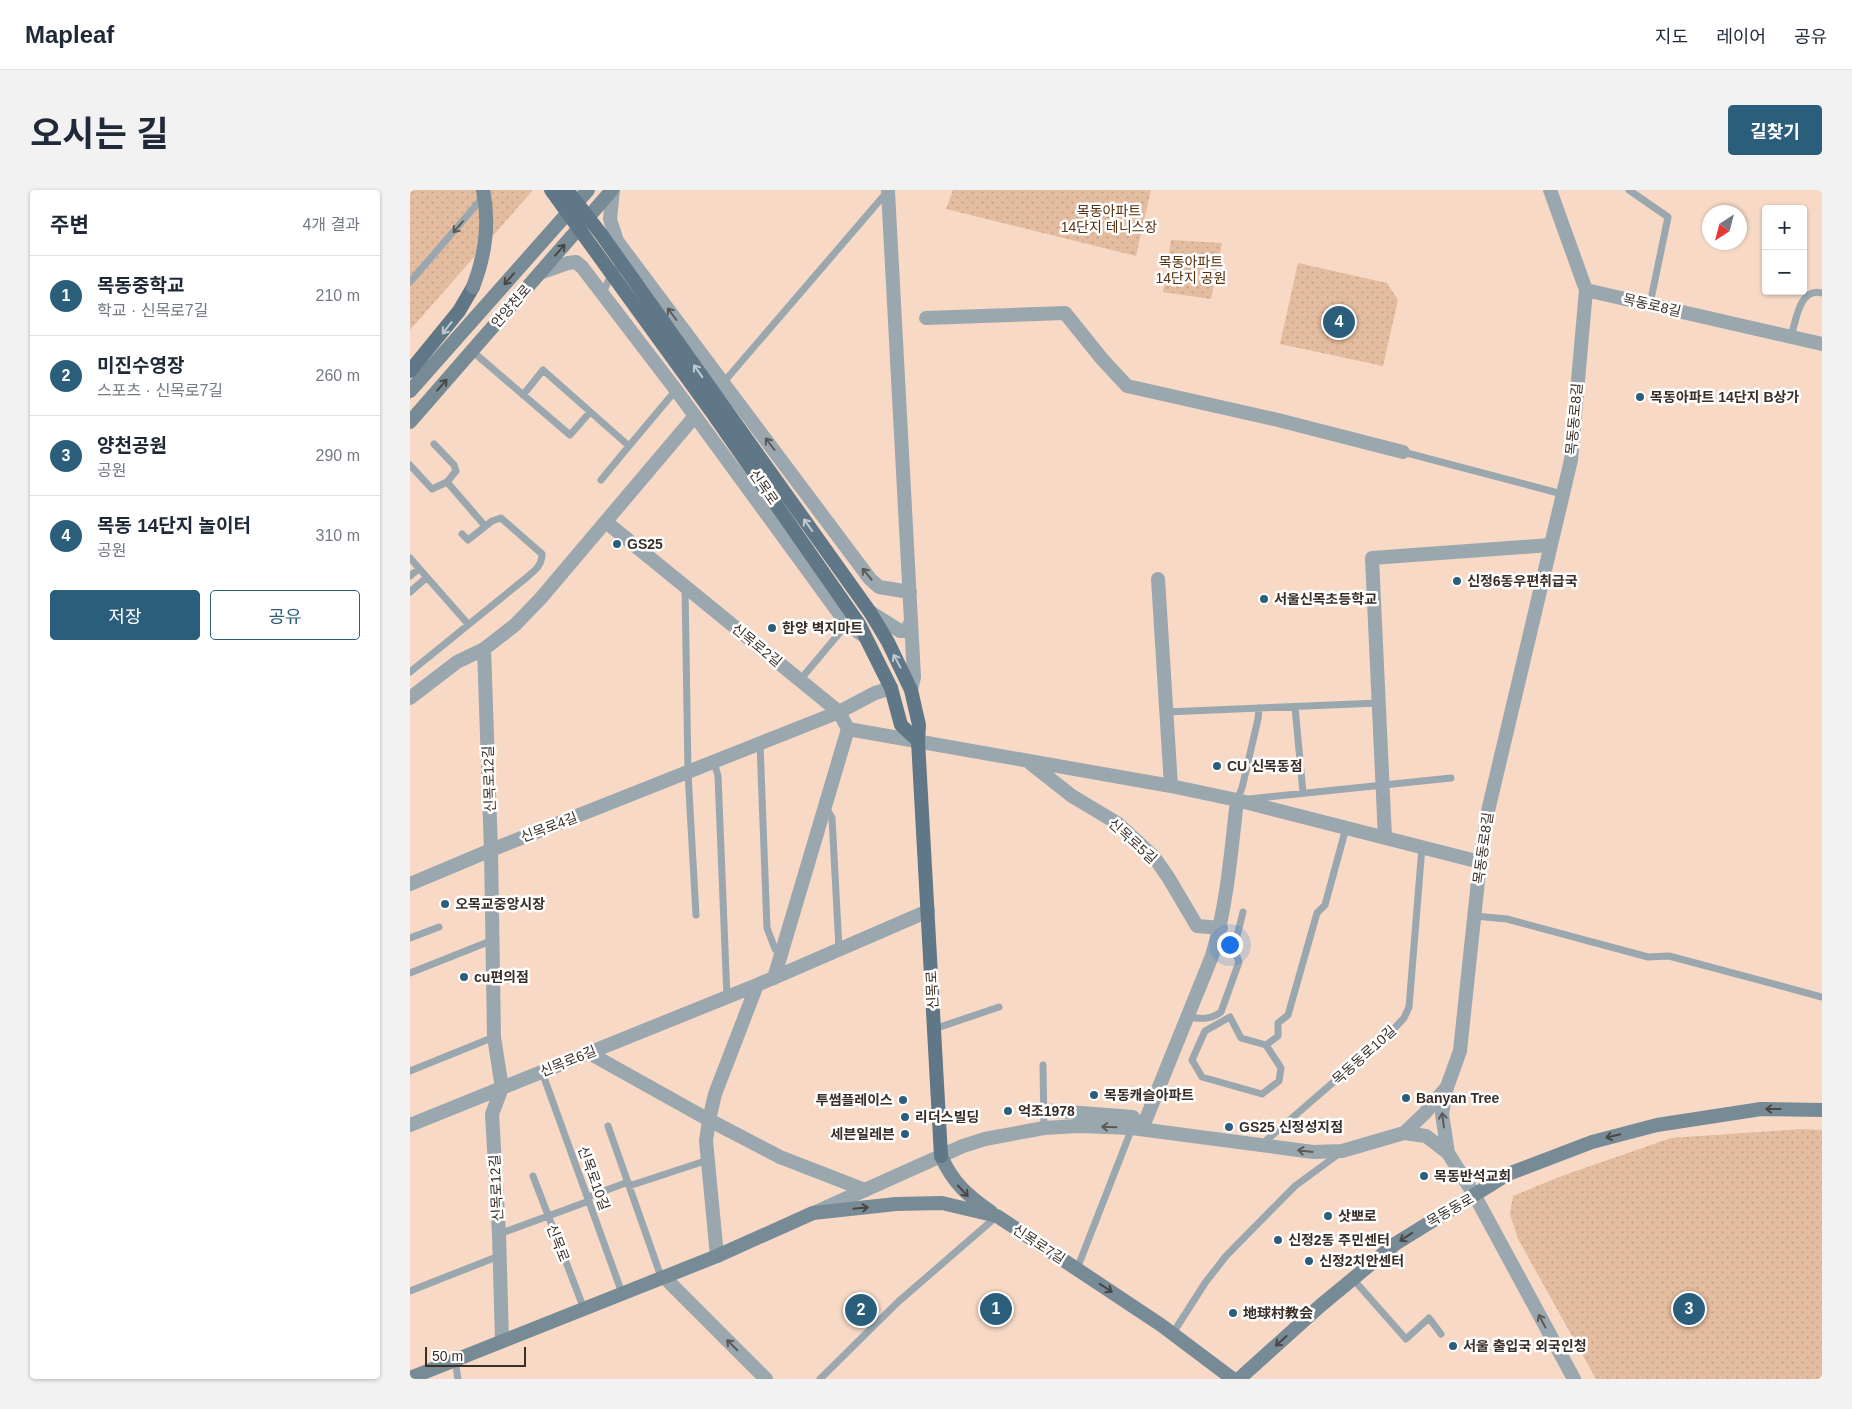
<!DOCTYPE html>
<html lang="ko">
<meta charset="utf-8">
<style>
body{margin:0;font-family:Helvetica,"Noto Sans KR",sans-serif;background:#f2f2f3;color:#1f2937}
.controls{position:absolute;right:15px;top:15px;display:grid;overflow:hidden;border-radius:5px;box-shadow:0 1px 4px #0004}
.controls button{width:45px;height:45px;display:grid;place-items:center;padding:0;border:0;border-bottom:1px solid #e0e1e3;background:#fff;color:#1f2937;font:25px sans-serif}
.compass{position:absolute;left:1292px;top:15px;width:45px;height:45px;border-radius:50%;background:#fff;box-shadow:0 1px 4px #0004;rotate:216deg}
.scale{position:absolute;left:15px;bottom:12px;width:101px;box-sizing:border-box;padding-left:5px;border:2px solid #3a2f27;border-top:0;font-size:14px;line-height:18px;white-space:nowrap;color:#3a2f27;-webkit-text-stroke:4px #fff;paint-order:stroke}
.you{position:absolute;left:819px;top:754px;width:18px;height:18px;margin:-12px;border:4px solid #fff;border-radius:50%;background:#1a73e8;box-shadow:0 0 0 8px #1a73e833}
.badge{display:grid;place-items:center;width:32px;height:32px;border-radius:50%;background:#2b5e7b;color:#fff;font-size:16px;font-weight:700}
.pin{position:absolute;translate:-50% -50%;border:2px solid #fff;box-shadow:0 1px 5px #0006}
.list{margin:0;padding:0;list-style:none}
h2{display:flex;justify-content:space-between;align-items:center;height:65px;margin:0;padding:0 20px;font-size:21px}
h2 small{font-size:16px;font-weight:400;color:#747a83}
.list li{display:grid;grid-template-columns:32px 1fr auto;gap:15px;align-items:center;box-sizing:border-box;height:80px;padding:0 20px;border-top:1px solid #e0e1e3}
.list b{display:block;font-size:19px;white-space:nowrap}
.list p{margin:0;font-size:16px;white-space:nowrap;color:#747a83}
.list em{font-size:16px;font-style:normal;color:#747a83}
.actions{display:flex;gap:10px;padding:15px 20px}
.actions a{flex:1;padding:11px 0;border:1px solid #2b5e7b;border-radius:5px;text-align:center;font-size:18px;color:#2b5e7b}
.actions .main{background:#2b5e7b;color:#fff}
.map{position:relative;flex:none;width:1412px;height:1189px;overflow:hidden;border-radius:5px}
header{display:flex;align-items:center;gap:30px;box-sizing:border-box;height:70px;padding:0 25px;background:#fff;border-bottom:1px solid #e0e1e3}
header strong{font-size:24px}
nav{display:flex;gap:28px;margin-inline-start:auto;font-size:18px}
.intro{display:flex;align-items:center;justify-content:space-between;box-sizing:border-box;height:120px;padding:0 30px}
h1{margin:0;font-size:35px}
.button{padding:12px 22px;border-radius:5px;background:#2b5e7b;color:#fff;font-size:18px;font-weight:700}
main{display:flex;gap:30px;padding:0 30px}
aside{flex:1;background:#fff;border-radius:5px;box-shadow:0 1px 4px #0004}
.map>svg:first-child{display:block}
</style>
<header>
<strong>Mapleaf</strong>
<nav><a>지도</a><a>레이어</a><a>공유</a></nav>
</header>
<div class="intro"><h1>오시는 길</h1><a class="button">길찾기</a></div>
<main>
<aside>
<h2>주변<small>4개 결과</small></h2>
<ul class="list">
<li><span class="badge">1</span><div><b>목동중학교</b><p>학교 · 신목로7길</p></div><em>210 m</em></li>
<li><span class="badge">2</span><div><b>미진수영장</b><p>스포츠 · 신목로7길</p></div><em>260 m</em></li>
<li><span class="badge">3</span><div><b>양천공원</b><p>공원</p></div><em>290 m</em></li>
<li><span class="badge">4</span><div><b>목동 14단지 놀이터</b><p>공원</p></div><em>310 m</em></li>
</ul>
<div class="actions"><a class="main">저장</a><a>공유</a></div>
</aside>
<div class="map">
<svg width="1412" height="1189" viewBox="0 0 1412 1189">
<defs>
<pattern id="park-dots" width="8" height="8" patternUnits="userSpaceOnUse" patternTransform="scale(1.25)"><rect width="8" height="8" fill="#e4bc9f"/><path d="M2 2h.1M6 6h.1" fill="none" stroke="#c4a289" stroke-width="1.8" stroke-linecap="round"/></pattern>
</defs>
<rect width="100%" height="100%" fill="#f7d9c5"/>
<path fill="url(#park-dots)" d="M0,0H123L0,140Z
M543,0H741L726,66L536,19Z
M761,50L812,53L801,109L753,102Z
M888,73L977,93L988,110L973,176L870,154Z
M1392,939L1412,940V1189H1186L1108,1049L1100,1024L1103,1006L1149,987L1261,948Z"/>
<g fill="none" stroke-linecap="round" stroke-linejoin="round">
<path stroke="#9aa7af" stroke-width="7" d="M1219,0L1258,27L1240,114
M0,92L74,6
M193,104C198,90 202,81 215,73
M1381,147C1386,131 1389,97 1412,103
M62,161L160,245L180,222
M313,193L477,2
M113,205L133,180L219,256L266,200
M24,254L44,275L46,281L37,292
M993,262L1152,304
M0,275L22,299L37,292L75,336
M191,290L219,256
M0,368L58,434
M0,386L9,379
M275,397L278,583L286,725
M0,402L16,388
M0,482L116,388C124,381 132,376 132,364L91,328L82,331L58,350L52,344
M390,490L437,434
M885,517L893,603
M756,522L969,513
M350,554L357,738L365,759L371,765
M304,572L308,586L317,808
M839,609L1041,588
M829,610H827L832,598L848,529L849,518
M416,617L422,628L429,759
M1065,726L1097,729L1238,767L1259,766L1412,807
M0,748L29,737
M0,783L83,750
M778,827C791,829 800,830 811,822L829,772L824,758L833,722
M524,839L589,817
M856,855L831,848L820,827L795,841L782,870L792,887L852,904L869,891L871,878L856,855L868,846V833L878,825L907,723L915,715L936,638
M633,875L634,938
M0,881L84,847
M132,882L212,1103
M198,936L249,1081L254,1087
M851,955L980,843L994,828L999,817L1012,657
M123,986L174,1119
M219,996L298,970
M178,1007L218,992
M89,1044L179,1011
M667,1079L722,938
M943,1089L996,1149L1019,1128L1031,1144
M0,1101L89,1066
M763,1143L795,1093L816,1066L885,996L930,963
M45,1170L48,1189
M410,1189L488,1112L586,1027"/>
<path stroke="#9aa7af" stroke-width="14" d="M203,0L200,29L207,51L460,389L469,397L500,402
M478,1L504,487L501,500
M130,83L158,73L166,72L172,77L266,200L437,434L454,446
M516,128L655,123L692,169L717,196L868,230L993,262
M196,332L429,522L438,539L761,596L827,610L1070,672
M748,389L761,596
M460,422L490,441H496L501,432
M74,459L81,660L84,847L92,898L82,924L89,1044L92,1151
M0,508L47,472L74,459L105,435L131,408L285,226
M620,573L662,606L707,633L744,667L758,687L787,736L811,738
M975,648L962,368L1140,355
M0,694L81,660L429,522L465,503L481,498
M364,788L438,539
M179,863L299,930L370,967L455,1000
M633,920L723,927L722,938
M0,935L347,795L518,721
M732,939L802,766C817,715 821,663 827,610
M307,1066L296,951L299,930L305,904L347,795
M254,1087L356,1189"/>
<path stroke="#9aa7af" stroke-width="14" d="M1176,100L1412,154
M994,943L1015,923L1036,898
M1038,963L1032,924L1037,897L1050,861L1070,672L1078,621L1161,270L1176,100L1140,0
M406,1022L553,956L575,949L634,938L668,936L722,938L903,962L932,961L994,943L1016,946L1038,963L1065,1006L1164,1189"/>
<path stroke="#778b97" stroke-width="14" d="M0,201L178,0
M0,232L202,0
M531,966C543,993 557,1005 581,1022
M0,1188L307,1066L403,1023L486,1014L532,1013L587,1026L751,1135L823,1189
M829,1189L910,1116L985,1054L1098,984L1182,952L1247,935L1351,919L1412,920"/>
<path stroke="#5f7786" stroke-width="14" d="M0,181L49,121L63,97
M316,220L460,422L478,452L501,500L509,535L508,551L531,966
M306,228L449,434L481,498L491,535L508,551"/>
<path stroke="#778b97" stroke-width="14" d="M63,97C75,66 80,33 73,0"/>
<path stroke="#5f7786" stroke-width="14" d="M141,0L306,228
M157,0L191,44L316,220"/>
</g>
<defs><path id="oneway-shaft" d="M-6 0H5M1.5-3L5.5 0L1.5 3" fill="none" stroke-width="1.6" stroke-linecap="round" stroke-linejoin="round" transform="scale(1.25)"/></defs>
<g stroke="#5c5957">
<use href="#oneway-shaft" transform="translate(48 37) rotate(131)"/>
<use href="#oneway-shaft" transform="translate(262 124) rotate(-127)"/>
<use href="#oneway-shaft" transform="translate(360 254) rotate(-127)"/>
<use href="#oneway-shaft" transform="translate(457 384) rotate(-129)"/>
<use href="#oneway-shaft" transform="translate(1033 930) rotate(-97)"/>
<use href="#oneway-shaft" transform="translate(699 937) rotate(-178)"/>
<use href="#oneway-shaft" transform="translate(895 961) rotate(-173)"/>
<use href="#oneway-shaft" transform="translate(1132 1131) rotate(-118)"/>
<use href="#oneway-shaft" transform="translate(322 1155) rotate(-135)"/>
</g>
<g stroke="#494643">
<use href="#oneway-shaft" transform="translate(150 60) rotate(-49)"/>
<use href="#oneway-shaft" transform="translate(99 89) rotate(131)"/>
<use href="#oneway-shaft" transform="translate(32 195) rotate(-49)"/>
<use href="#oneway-shaft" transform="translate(1363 919) rotate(-180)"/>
<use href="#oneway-shaft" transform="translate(1203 946) rotate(166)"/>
<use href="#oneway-shaft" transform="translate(553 1001) rotate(47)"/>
<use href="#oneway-shaft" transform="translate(451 1018) rotate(-6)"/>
<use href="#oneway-shaft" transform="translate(996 1047) rotate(147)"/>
<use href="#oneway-shaft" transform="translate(696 1098) rotate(33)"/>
<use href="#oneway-shaft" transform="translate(871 1151) rotate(138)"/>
</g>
<g stroke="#bfc9cf">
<use href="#oneway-shaft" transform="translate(37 138) rotate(128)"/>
<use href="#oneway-shaft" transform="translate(288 181) rotate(-125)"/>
<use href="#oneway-shaft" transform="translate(398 335) rotate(-126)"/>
<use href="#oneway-shaft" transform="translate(487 471) rotate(-118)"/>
</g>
<g fill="#2b5e7b" stroke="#fff" stroke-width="2">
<circle cx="1230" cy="207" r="5"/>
<circle cx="207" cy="354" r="5"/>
<circle cx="1047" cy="391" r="5"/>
<circle cx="854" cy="409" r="5"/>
<circle cx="362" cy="438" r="5"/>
<circle cx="807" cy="576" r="5"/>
<circle cx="35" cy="714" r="5"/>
<circle cx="54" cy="787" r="5"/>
<circle cx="684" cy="905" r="5"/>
<circle cx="996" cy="908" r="5"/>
<circle cx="493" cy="910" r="5"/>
<circle cx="598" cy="921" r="5"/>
<circle cx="495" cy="927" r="5"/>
<circle cx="819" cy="937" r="5"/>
<circle cx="495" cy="944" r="5"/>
<circle cx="1014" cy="986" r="5"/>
<circle cx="918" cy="1026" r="5"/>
<circle cx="868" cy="1050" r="5"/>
<circle cx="899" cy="1071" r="5"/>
<circle cx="823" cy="1123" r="5"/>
<circle cx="1043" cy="1156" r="5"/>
</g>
<g text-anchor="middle" stroke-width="5" stroke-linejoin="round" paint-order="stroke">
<g font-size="14" fill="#562f0d" stroke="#fff">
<text x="699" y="26">목동아파트<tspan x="699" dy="16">14단지 테니스장</tspan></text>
<text x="781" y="77">목동아파트<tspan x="781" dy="16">14단지 공원</tspan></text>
</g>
<g font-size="14" fill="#3a2f27" stroke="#fff">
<text transform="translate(1242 115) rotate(13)" y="5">목동로8길</text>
<text transform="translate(101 116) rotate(-49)" y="5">안양천로</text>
<text transform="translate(1164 229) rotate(-85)" y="5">목동동로8길</text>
<text transform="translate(354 297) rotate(55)" y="5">신목로</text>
<text transform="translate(347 455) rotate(39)" y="5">신목로2길</text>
<text transform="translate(79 589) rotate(-92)" y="5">신목로12길</text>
<text transform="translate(139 637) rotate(-21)" y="5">신목로4길</text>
<text transform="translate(723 651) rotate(42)" y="5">신목로5길</text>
<text transform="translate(1073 658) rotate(-82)" y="5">목동동로8길</text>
<text transform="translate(522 800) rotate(-93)" y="5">신목로</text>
<text transform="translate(954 865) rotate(-42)" y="5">목동동로10길</text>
<text transform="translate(158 871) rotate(-22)" y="5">신목로6길</text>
<text transform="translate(184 988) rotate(70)" y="5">신목로10길</text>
<text transform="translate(86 998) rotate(-93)" y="5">신목로12길</text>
<text transform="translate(1040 1020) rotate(-30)" y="5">목동동로</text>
<text transform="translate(148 1053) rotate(69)" y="5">신목로</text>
<text transform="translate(629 1054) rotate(33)" y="5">신목로7길</text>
</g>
<g font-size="14" font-weight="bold" fill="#3a2f27" stroke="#fff" text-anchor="start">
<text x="1240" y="212">목동아파트 14단지 B상가</text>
<text x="217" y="359">GS25</text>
<text x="1057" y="396">신정6동우편취급국</text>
<text x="864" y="414">서울신목초등학교</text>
<text x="372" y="443">한양 벽지마트</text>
<text x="817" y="581">CU 신목동점</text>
<text x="45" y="719">오목교중앙시장</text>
<text x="64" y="792">cu편의점</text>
<text x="694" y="910">목동캐슬아파트</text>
<text x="1006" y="913">Banyan Tree</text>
<text x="483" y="915" text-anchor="end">투썸플레이스</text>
<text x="608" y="926">억조1978</text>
<text x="505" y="932">리더스빌딩</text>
<text x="829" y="942">GS25 신정성지점</text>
<text x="485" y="949" text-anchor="end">세븐일레븐</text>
<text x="1024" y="991">목동반석교회</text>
<text x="928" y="1031">삿뽀로</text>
<text x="878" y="1055">신정2동 주민센터</text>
<text x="909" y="1076">신정2치안센터</text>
<text x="833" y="1128">地球村教会</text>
<text x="1053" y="1161">서울 출입국 외국인청</text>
</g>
</g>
</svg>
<div class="controls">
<button>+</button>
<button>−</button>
</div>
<svg class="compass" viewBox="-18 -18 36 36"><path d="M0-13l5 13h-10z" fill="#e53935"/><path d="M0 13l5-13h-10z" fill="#747a83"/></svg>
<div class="scale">50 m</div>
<div class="you"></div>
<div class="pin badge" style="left:586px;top:1119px">1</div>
<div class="pin badge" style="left:451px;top:1120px">2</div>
<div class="pin badge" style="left:1279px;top:1119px">3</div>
<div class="pin badge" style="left:929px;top:132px">4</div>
</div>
</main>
